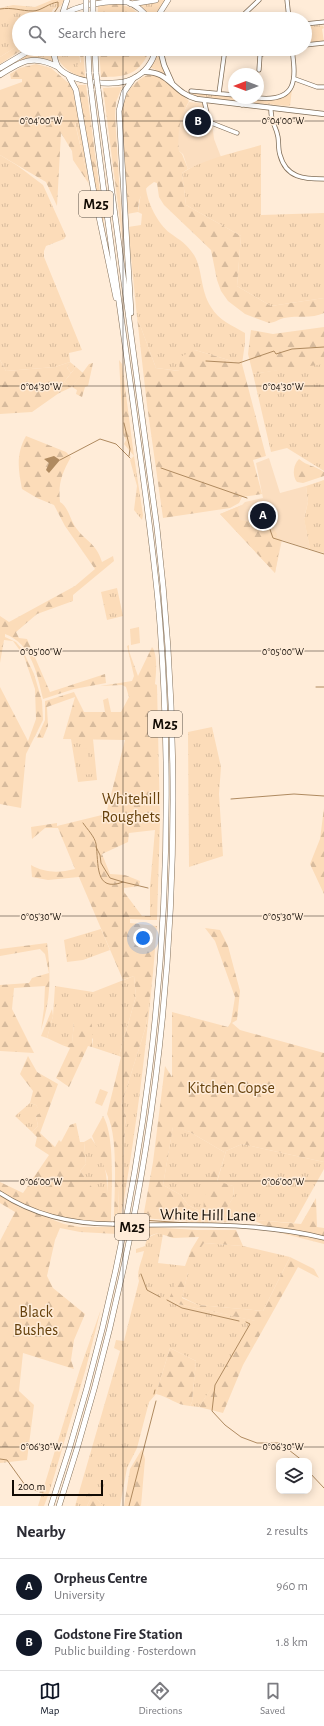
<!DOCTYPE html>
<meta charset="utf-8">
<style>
body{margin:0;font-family:"Alegreya Sans",sans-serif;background:#f7f7f7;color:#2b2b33}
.controls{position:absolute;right:12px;bottom:12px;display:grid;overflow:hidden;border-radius:8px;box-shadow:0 2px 10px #0003}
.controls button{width:36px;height:36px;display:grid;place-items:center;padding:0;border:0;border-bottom:1px solid #e1e1e2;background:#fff;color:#2b2b33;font:20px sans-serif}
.compass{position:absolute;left:228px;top:68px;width:36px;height:36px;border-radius:50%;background:#fff;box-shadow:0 2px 10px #0003;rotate:270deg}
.scale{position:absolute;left:12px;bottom:10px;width:91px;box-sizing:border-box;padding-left:4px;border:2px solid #120b04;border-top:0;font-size:11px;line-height:14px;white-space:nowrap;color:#120b04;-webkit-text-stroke:3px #ffecd8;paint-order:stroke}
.you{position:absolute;left:143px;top:938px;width:14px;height:14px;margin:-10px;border:3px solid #fff;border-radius:50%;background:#1a73e8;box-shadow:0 0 0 6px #1a73e833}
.badge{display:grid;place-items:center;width:26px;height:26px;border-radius:50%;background:#111827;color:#fff;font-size:13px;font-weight:700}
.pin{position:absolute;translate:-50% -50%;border:2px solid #fff;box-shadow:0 1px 4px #0006}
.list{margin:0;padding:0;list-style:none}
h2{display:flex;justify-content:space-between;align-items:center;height:52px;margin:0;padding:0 16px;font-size:17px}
h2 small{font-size:13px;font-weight:400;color:#7c7c81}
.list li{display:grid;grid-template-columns:26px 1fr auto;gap:12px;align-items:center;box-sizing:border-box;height:56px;padding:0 16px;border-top:1px solid #e1e1e2}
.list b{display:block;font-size:15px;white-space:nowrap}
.list p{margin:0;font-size:13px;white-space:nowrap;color:#7c7c81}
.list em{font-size:13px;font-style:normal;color:#7c7c81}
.icon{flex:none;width:22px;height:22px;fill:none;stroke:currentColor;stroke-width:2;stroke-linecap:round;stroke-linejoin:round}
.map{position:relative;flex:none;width:324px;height:1506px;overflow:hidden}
.search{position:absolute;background:#fff;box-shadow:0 2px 10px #0003;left:12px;right:12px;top:12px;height:44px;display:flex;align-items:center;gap:10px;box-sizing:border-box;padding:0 14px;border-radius:22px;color:#7c7c81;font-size:15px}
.sheet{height:164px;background:#fff}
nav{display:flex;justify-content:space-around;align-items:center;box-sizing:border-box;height:56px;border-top:1px solid #e1e1e2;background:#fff;font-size:11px;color:#7c7c81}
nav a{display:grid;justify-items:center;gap:2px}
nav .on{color:#111827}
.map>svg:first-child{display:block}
</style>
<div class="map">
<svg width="324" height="1506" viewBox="0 0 324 1506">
<defs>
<pattern id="grass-tufts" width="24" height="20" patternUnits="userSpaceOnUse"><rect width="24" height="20" fill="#fcdcb9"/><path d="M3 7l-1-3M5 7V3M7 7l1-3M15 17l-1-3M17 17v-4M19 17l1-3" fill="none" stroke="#d7bb9d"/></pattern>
<pattern id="forest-firs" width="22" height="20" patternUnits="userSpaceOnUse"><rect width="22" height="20" fill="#fcdcb9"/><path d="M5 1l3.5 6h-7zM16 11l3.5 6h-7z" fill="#d7bb9d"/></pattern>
</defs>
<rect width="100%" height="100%" fill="#ffecd8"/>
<path fill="#fbdec0" d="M189,102L207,104L211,115L214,139L221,157L188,169L183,154L179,151L177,134L183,113Z
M269,458L280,493L306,486L308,502L304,518L310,549L282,540L275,573L220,514L242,505L245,502L263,498L256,463Z"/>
<path fill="url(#grass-tufts)" d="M52,0H64L61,6L53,9L49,19H19V45L0,57V8L13,5L35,7Z
M159,0H166L156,13L155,19H152L143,7L138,5Z
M318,25L323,26L324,28L322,29L324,42L305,43V27Z
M36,49H52L51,55L55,62C34,52 17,62 0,73L11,63Z
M55,49H79L81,74L85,75V78C71,74 57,65 55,49Z
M157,49L164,72L163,73L149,67Z
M292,89L290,106C276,105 261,103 248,103L245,101L247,98C264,98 279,106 292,89Z
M194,92L234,96V98H240V100L238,102L193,95Z
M79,121L89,184L75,122Z
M261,145V215L324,213V298L271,306L237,286L241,236L186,205L182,173C203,159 237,152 261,145Z
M0,155L18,166L43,185L66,236L64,239L46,246L44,251V257L82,350L69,353L70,362L76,367L71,373L67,368L70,362L55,367L6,371L0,360Z
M146,188C147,202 158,224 170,233C181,241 186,243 194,255C203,270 200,290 211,307C219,321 232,325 245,333V343L242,364L195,350L180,371L156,368L137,317L128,227L141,225L142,214L138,212L141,193Z
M315,364H324V471L287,448L271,452L253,374Z
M134,456L143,515L142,520L134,510L137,486L130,460Z
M324,480V553L310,549L304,519L308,502L306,486Z
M117,588L123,616L107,620L101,592Z
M155,684L157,685L160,820L157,920H150V887L155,830Z
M212,727L221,767L219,794L223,856L189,867L188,732Z
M71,739H93L97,780L78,782Z
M101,929L110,950L83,960L67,962L64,940Z
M153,973C145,1057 135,1139 120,1222H114L118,1217L119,1188L124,1181L123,1160L126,1116L121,1106L146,1026Z
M134,976L136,996L119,1056L92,1047L93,1039L74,1022L72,1044L62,1045L47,1038L53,1016L55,986L93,992Z
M30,1103L36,1105L41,1113L36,1116L38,1126L32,1132L15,1116Z
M173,1126L190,1132L224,1152L204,1213L188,1205L181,1195L163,1185Z
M91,1138C103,1153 108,1174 107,1193H95L80,1171L86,1164L84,1142Z
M242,1144L324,1162V1169L294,1223L253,1220L235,1222V1219L221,1217L234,1196L233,1186L217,1182L226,1151Z
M158,1233L163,1234L158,1263L185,1266L204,1243L243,1246L290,1257L263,1311L198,1305L182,1297L188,1272L169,1299L178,1304L256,1321L199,1407L190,1406L192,1402L196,1361L170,1348L156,1394L149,1402L137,1448L127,1468L120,1506H103L93,1494L87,1506H75L120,1351L114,1348L116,1340L124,1341L139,1281C136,1270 142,1262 144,1251L136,1253V1249L145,1246L147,1238Z
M101,1309L86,1368L50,1490L44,1506H38L80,1369Z"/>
<path fill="url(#forest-firs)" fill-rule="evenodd" d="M118,4L132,8L144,19H98V6Z
M19,45V49H23L0,64V57Z
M79,49H83L85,75L81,74L77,65L81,62Z
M99,49H150C140,75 126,77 101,77Z
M36,64L51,68L72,86L79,121L75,123L89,184L73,160L72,151L61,133L57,206L46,182L0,155V90L22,82V79H11L10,74L20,68Z
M150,74L160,76L189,101C180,118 177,132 179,151L182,154L188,169L182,173L186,205L241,236L237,286L271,306L324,298V313C311,319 298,315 284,318C279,319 274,323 269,323L245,314L228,301L221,291L217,280L211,250L164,205L159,197L157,183L154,182C141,191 139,197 138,212L127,214L121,119C122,98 130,82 150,74Z
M78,85H86L105,231L98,202Z
M122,87L116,102L115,116L123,244L103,88Z
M137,317L156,368L179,371L180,357L195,350L242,364L266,456L253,460L262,494L242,497L239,503L230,508L163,518L147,405Z
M324,327V364L253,374L248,354L251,330L273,334Z
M0,360L6,371L55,367L70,362L67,368L71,373L64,382L72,387L89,364L93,363L88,386L85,387L82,397L76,394L77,390L72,387L59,393L32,412L0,414Z
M119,360L122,364L134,456L124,444L126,440L123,434Z
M26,436L66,452L71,457C62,473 58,483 60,502C68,507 70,518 74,525C84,541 96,542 102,562L113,556L114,561L73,595V601L37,614L16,632L19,638L27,639L50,692L105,674L106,683L74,689L43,699C37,674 32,644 5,634V637L16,642L22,649L34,674L42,701L43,720L26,754L21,808L0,804V687L28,741L36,719L35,689L24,656L13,641L4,640L0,663V616L9,622L75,586L95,569L65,526L54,505L37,498L22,489C18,469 16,454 26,436Z
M299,459C307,466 316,466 324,472V476L303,483L297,482C292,476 293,465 299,459Z
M242,505L238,508L240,520L251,522L266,519L267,525H272L277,534L276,538L281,539L275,573L220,514Z
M129,645V651L138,676L152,647C158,654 156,675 155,684V830L129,833L128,842L102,854L110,874L125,875L140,881L139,886L124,888V892L142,916H151L150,920L130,919V923L157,926L153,973L146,1026L121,1106L126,1116L123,1160L124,1181L119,1188L118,1217L114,1222C114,1193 119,1139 107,1114L121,1057L119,1056L136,996L134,976L123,980L79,877L48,880L32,877L31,865C45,873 59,873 75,869L58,828H45L32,839L31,827L57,823V826L106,814L125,740L63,739L75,697L47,707L48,726L43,738H37L45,720V701L74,692L84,712H105L103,700L108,698L111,712H121L129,697L126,687L122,685L100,686L132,681L134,676L127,646Z
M324,808V894L310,864L320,839Z
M205,928L220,930L228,946L240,991L237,1020L232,1023L240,1030L324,1053V1162L242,1144L226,1151L217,1181L233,1186L234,1196L222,1216L235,1219V1222L205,1223L143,1218L153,1162L165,1066L172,1077V1012L228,1027L231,1022L235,997L215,941ZM173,1127L190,1132L224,1152C214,1161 201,1199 204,1213L188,1205L181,1195L163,1185Z
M47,943C51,975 51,998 41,1030L44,1008L45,986L14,988L12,1009L34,1053L0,1051V985L29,983L32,978L49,973L45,954L40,949L0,956V949Z
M52,1009L53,1016L47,1038L41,1036Z
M83,1019L90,1021L92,1025V1047L88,1046L69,1087L56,1078L70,1048L62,1045L72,1043L74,1022Z
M28,1056L37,1072L58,1084L40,1133L55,1147L59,1140L61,1142L70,1125L76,1123L80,1142H84L86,1164L80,1171L96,1193H107L108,1177L92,1136L103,1116C116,1137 111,1196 111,1221C79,1222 51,1217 21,1203L17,1206L64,1224L80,1227H118L117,1234L80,1232L60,1228L55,1240L47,1276L53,1288L85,1314L74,1340L71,1360L74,1369L23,1353L19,1391L34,1405L27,1460L0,1463V1241L15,1212L0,1203V1182L23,1193L49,1155L35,1146L37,1137L32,1132L38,1126L36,1116L40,1113L36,1105L30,1103L33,1091L20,1074Z
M316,1198L317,1227L324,1228V1244L281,1233L253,1220L301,1224Z
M148,1227L197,1230H236L243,1246L204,1243L197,1253V1260L185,1266L191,1250L199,1237L173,1238L158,1233L146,1237Z
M290,1257L314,1269L319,1278L298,1267L243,1365L223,1413L199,1407L255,1321L178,1304L169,1299L180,1273L188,1272L182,1298L198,1305L263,1311Z
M170,1348L196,1361L192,1402L190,1406C176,1405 169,1397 156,1394Z
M142,1449L145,1459L141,1506H124L130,1469Z
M93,1494L103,1506H87Z"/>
<path fill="#fcdcb9" d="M76,367L83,373L72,387L64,382Z
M139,627L140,643L131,645L130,629Z
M87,748L91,774L82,775L78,749Z
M100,1089L108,1092L102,1106L95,1103Z"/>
<path fill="#af8a60" d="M54,456L60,460L49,473L46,470L49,463L44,459Z"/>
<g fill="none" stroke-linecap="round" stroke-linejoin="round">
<path stroke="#af8a60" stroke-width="1" d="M0,9C13,7 21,11 33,11C41,11 49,3 58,2V7L50,19
M206,361L239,363L274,351L276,354L292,349L324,347
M124,423L130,449L129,456
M60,460L100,439L116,444L130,458
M161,468L247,498
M267,521L273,538L324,554
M316,687H324
M231,799L294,794L324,796
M83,823C87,829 95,837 96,844C99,863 94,893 123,882L148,888
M96,847L100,855L101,863L110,878L123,882
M142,1220L187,1223
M141,1274L147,1290L160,1297
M167,1300L182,1308L239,1321
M246,1322L250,1324L215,1385L212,1411L225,1425L241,1437L257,1443H280L303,1461
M154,1394L155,1390
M0,1459L7,1460L25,1485L37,1491
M309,1472L324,1488
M40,1492H43
M129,1506L156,1401"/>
<defs>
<path id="minor" d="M287,0L289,19
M239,19L259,0
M305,24L324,22
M305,45L324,43
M259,70L260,55L274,49
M295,79L317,87H324
M191,91L234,95
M219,93L225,49
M258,98C298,102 296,79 292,49
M204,100L209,122L237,133
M242,105L243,98
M271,108C270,122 276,125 278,137C279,143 278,149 280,155C286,178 304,179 324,179
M0,1193C35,1216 72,1224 113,1224
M146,1225C205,1224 267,1224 324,1238"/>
<path id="major" d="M160,49L164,65L172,83
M143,72C170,70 172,93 197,99L324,114"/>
<path id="highway" d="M131,4L156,0
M93,11V19
M86,12V19
M62,15L67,0
M59,19C70,5 111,0 127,2C136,5 143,11 149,19
M156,19L168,0
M53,49C54,55 55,62 58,67C70,83 118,88 134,78C146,72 153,61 156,49
M88,49L89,73
M95,49L96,73
M0,68L32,49
M0,75C22,61 33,54 58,67
M68,75L76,90L94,193L116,298
M131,313L119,111L124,92L133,79
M51,1506C146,1222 182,923 160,625C155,558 145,491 136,425C121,313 104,201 91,89
M59,1506C164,1187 196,861 157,528L98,89"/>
</defs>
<use href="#minor" stroke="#816e58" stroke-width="5"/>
<use href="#major" stroke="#816e58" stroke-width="6"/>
<use href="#highway" stroke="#816e58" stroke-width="6"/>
<use href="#minor" stroke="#fff" stroke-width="3.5"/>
<use href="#major" stroke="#fff" stroke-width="4.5"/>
<use href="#highway" stroke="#fff" stroke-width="5"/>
<defs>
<path id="minor-bridge" d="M113,1224L146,1225"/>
<path id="highway-bridge" d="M86,0V12
M93,0V11
M89,73L91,89
M96,73L98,89"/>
</defs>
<use href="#minor-bridge" stroke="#816e58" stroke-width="5" stroke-linecap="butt"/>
<use href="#highway-bridge" stroke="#816e58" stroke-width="6" stroke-linecap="butt"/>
<use href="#minor-bridge" stroke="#fff" stroke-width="3.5"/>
<use href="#highway-bridge" stroke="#fff" stroke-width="5"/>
</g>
<path fill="none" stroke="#120b04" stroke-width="1" stroke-opacity="0.45" d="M123,0V19M123,49V1506M0,121H324M0,386H324M0,651H324M0,916H324M0,1181H324M0,1447H324"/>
<g text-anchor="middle" stroke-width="3" stroke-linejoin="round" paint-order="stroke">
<g fill="#ffecd8" stroke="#594e44" stroke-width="1">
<rect x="79" y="191" width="34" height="26" rx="3"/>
<rect x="148" y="711" width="34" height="26" rx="3"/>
<rect x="115" y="1214" width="34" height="26" rx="3"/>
</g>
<g font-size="15" font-weight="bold" fill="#120b04">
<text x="96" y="209">M25</text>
<text x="165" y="729">M25</text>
<text x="132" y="1232">M25</text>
</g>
<g font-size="16" fill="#66410c" stroke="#ffecd8">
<text x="131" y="804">Whitehill<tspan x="131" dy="18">Roughets</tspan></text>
<text x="231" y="1093">Kitchen Copse</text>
<text x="36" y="1317">Black<tspan x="36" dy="18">Bushes</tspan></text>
</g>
<g font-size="16" fill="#120b04" stroke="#ffecd8">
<text transform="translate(208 1214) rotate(1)" y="6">White Hill Lane</text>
</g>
</g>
<g font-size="10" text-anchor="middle" fill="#120b04" stroke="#ffecd8" stroke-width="3" stroke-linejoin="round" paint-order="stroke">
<text x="283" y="124">0°04'00"W</text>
<text x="41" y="124">0°04'00"W</text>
<text x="283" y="390">0°04'30"W</text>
<text x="41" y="390">0°04'30"W</text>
<text x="283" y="655">0°05'00"W</text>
<text x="41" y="655">0°05'00"W</text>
<text x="283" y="920">0°05'30"W</text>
<text x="41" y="920">0°05'30"W</text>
<text x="283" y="1185">0°06'00"W</text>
<text x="41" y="1185">0°06'00"W</text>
<text x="41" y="1450">0°06'30"W</text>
<text x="283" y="1450">0°06'30"W</text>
</g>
</svg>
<div class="controls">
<button><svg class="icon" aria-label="layers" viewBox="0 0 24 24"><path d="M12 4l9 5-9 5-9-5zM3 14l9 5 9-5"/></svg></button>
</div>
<svg class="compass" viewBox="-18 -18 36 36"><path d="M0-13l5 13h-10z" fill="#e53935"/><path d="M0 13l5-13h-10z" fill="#7c7c81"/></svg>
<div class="scale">200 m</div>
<div class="you"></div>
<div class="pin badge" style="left:263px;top:516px">A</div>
<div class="pin badge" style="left:198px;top:122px">B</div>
<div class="search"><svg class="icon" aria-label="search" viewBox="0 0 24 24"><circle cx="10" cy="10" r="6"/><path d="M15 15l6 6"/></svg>Search here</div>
</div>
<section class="sheet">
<h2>Nearby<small>2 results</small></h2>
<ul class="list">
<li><span class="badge">A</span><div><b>Orpheus Centre</b><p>University</p></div><em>960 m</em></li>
<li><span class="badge">B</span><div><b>Godstone Fire Station</b><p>Public building · Fosterdown</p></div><em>1.8 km</em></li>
</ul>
</section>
<nav>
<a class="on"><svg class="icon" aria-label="map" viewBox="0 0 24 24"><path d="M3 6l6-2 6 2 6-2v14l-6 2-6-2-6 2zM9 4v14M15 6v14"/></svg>Map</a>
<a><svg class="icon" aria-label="directions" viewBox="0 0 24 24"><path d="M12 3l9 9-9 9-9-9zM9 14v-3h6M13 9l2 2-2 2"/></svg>Directions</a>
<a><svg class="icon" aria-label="saved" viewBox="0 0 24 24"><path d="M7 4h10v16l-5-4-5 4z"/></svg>Saved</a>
</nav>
